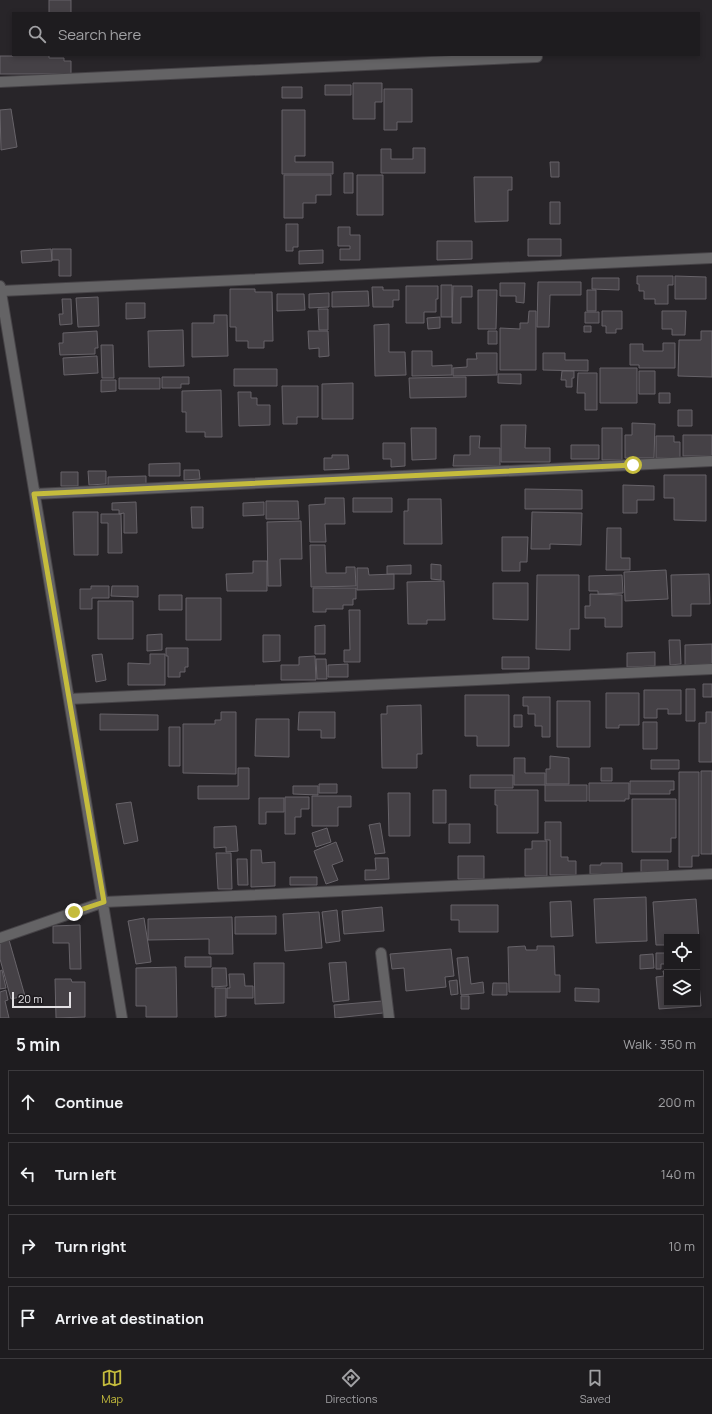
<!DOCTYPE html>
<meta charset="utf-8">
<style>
body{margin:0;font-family:Manrope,sans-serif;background:#262528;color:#f1f3f6}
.controls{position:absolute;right:12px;bottom:12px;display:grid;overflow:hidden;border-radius:0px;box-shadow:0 2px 6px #0003}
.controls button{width:36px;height:36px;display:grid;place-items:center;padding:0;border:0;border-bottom:1px solid #3c3a3d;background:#1e1c1f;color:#f1f3f6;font:20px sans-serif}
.scale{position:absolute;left:12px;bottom:10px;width:59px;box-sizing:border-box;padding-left:4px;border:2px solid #e2e0e3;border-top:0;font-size:11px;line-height:14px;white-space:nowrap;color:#e2e0e3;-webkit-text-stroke:3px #1e1b1f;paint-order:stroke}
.stop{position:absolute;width:12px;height:12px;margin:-9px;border:3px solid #c5bc3d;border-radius:50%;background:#fff}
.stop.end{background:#c5bc3d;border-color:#fff;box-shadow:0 1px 4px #0008}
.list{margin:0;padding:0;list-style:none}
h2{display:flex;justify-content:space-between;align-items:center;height:52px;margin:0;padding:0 16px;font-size:17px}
h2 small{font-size:13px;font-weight:400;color:#a1a1a4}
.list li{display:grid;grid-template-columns:26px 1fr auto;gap:12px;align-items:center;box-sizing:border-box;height:64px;margin:0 8px 8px;padding:0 8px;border:1px solid #3c3a3d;border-radius:0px}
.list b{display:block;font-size:15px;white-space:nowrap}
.list em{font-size:13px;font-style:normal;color:#a1a1a4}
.icon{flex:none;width:22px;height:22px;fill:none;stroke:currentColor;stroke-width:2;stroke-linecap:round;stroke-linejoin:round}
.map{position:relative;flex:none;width:712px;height:1018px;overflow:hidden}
.search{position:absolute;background:#1e1c1f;box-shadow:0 2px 6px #0003;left:12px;right:12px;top:12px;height:44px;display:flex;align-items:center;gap:10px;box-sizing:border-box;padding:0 14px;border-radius:0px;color:#a1a1a4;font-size:15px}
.sheet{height:340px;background:#1e1c1f}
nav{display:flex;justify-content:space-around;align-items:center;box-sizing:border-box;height:56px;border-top:1px solid #3c3a3d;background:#1e1c1f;font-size:11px;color:#a1a1a4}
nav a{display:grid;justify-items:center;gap:2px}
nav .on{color:#c5bc3d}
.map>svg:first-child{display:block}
</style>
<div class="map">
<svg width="712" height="1018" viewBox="0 0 712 1018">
<rect width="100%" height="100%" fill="#282529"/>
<path fill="#454146" stroke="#676369" d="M49,0H71V13H49Z
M13,49V55H49V58H64V61H71V74H0V56H13Z
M353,83H382V102H375V119H353Z
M325,85H351V95H325Z
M282,87H302V98H282Z
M384,89H412V122H397V130H384Z
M11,109L17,147L1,150L0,110Z
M282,110H305V156H295V162H333V174H282Z
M413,148H425V173H381V149H391V159H413Z
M550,162H559V177H551Z
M344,173H353V193H344Z
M284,175H331V195H316V203H303V218H284Z
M357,175H383V215H357Z
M474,177H512V190H508V221L475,222Z
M550,202H560V224H550Z
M286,224H298V247H293V251H286Z
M338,227H350V235H360V260H340V249H350V246H338Z
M528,239H561V256H528Z
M437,241H472V259L437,260Z
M51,249L52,261L22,263L21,251Z
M52,249H71V276H59V260H52Z
M323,250V263L299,264V251Z
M637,276H673V285H668V304H655V299H644V291H639V284H637Z
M675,276L706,277V299H675Z
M592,278H619V290L592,289Z
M538,282H581V295H550L549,327H537Z
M500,283H525L524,303L516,302V296H500Z
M441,285H452V317H441Z
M406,286H438V299H436V312H424V323H406Z
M453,286H472V297H461V323H452Z
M372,287H383V290H399V300H393V307H373Z
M230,289H255V292H272L273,341H264V348H248V341H236V327H230Z
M478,290H497L496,329H478Z
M587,290H596V311H587Z
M368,291L369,306L332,307V292Z
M329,293V307L309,308V294Z
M277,294H304L305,310L277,311Z
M98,297L99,326L78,327L76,298Z
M62,299H71L72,324L60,325L59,314H63Z
M126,303H145V318L126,319Z
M318,309H328V330H319Z
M529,311H536V370H500V328L520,329V323H528Z
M602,311H622V329H616V333H606V326H602Z
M662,311H686L685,335H672V329H662Z
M585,312H599V323H585Z
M214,315H227L228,356L192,357V323H214Z
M440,317V328L428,329L427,318Z
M389,324V352H405L406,375L375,376L374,325Z
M584,326H591V332H584Z
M183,330L184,366L149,367L148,331Z
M97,331L98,348H95V354L60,355L59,343H63V333Z
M308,331H328L329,356L319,357V348L309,349Z
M488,331H497V344H488Z
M701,331H712V377L678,376L679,340H701Z
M663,343H675V368H639V365H630V344H643V351H663Z
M101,345H113L114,378H102Z
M412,351H432V366L452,365V375L412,376Z
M476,353H497V375L453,376V368L467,367V359H477Z
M543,353H565V360H588V371L543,370Z
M97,356L98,373L64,375L63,358Z
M600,368H637V403H600Z
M234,369H277V386H234Z
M562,371H574V378H572V387H566V380H561Z
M639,371H655V394H639Z
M578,373H597V410H585V393H577Z
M498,374H521V384L498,383Z
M162,377H189V384H181V388H162Z
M466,377V397L410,398L409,378Z
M119,378H160V389H119Z
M101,380H116V391L101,392Z
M353,383V419H322V384Z
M282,386H318V417H297V424H283Z
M221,390L222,437H205V432H186V412H182V391Z
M238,392H251V398H257V405H270V425L239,426Z
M659,393H670V403H659Z
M678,410H692V426H678Z
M632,423L655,424L654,458H625V435H632Z
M501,425H526L525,448H550V462H501Z
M411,428H436V459L412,460Z
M602,428H622V460H602Z
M683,435H712V456H683Z
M470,436H480L479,448H500V466H453L454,455H470Z
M656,436H674V442H680V458H656Z
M383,443H405V466L391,467V459H383Z
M571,445H599V459H571Z
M332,455H348L349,469L324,470V458H332Z
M180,463V476H149V464Z
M184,470H199L200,479L184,480Z
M88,471H106V484L89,485Z
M61,472H78V486H61Z
M664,475H706V521L674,520V498H664Z
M146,476V485L108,486V477Z
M623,485L654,486V500H637V513H623Z
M525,489L582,490V509H525Z
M325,498H344L345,524H325L326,542H310L309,505L325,504Z
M353,498H392V512H353Z
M408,499H441L442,544H404V511H408Z
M266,501H298L299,519H266Z
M136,502L137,533H124V513L119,514V510H112V503Z
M264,502V515L243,516V503Z
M191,507H203V528H192Z
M73,512H98V555H74Z
M532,512L582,513L581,545L550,544V549H531Z
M101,514H121L122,553H108V523H101Z
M301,521L302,559H280L281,586H268L267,522Z
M607,528H621V558H630V570H606Z
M502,537H528L527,562H520V571H502Z
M310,545H325L326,573H346V567H355L356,586L311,587Z
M253,561H267V591H227L226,574L253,573Z
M431,564L441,565V580L431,579Z
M411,565V574H387V566Z
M357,568H368L369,575L394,574V589L357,590Z
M666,570L668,599L625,601L624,572Z
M709,574L710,604H691V616H672L671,575Z
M537,575H579V629H570V650L536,649Z
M622,575L623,593L598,594V591H589V576Z
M444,581L445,620H427V624H408L407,582Z
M493,583H528V620L493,619Z
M91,586H109V598H92V609H80V589H91Z
M112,586H138V597L111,596Z
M313,588H356V599H353V605H343V609H326V612H313Z
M590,594L622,595V627H605V618H585V606H590Z
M159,595H182V610H159Z
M186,598H221V640H186Z
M98,601H133V639H98Z
M349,610H360V662H344V650H350Z
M325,625V654H315V626Z
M162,634V650L147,651V635Z
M263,635H280V661L263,662Z
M669,640H680L681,664L670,665Z
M712,644V664L685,665V645Z
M166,648H188V667H185V672H180V677H168V656H166Z
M655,652V666L627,667V653Z
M102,654L106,680L96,682L92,655Z
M150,654H165V685H128V663L150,664Z
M315,656L316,680H281V665H299V657Z
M502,657H529V669H502Z
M316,659H326L327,679H317Z
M348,664V677H328V665Z
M703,684H712V697H703Z
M686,689H695V721H686Z
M644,690H681V714H668V709H657V718H644Z
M606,693H639V725H619V728H606Z
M465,695H509V746H477V736H465Z
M523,697H550V737H542V726H535V714H528V706H523Z
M557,701H590V747H557Z
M421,705L422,754H417V768H382L381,714H387V706Z
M221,712H236V774L183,773V724H215V720H221Z
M299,712H335V738H321V730H298Z
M706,712H712V762H699V723H706Z
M100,714L158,715V730H100Z
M514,715H522V727H514Z
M256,719H289V757L255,756Z
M643,722H657V749H643Z
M169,727H180V766H169Z
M550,756L569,758V784H546V769H550Z
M514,758H525V773H545V785H514Z
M651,760H679V769H651Z
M238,768H249V799H198V786H238Z
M601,768H612V781H601Z
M701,771H712V854H701Z
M679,772H699V856H692V867H679Z
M470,775H513V788H470Z
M630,781H674V790H670V794H630Z
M589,783H629V799H625V801H589Z
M319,784H337V793H319Z
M545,785H587V801H545Z
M293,786H318V795L293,794Z
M433,790H446V823H433Z
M495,790H538V833H497V805H495Z
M388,793H410V836H389Z
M312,796H351V807H338V826H312Z
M285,797H309V809H301V817H295V834H285Z
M259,798H284V812H266V824H259Z
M632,799H676V838H671V852H632Z
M131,802L138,841L124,844L116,804Z
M545,822H561V857H568V861H576V875H550V840H545Z
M380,823L385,853L375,854L369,825Z
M449,824H470V843H449Z
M236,826L238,851L226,852V847L214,848V827Z
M327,828L331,842L316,847L312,833Z
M532,841H547V876H525V849H532Z
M336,842L343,861L332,865L338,880L326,884L314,851Z
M251,850H261L262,863L275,862V886L251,887Z
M216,853H231L232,889H218Z
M458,856H484V879H458Z
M375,858H388L389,879L365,880V870H376Z
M237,859H247L248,885H238Z
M641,860H668V872H641Z
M601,863H622V874H590V865H601Z
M290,877H317V885H290Z
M646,897L647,941L596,943L594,899Z
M696,899L699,942H697V937H667V945H656L653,902Z
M571,901L573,936L551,937L550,902Z
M451,905H498V932H459V920H451Z
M382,907L384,931L344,934L342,911Z
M337,910L340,941L326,943L322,912Z
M319,912L322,948L285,951L283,914Z
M276,916V934H235V917Z
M232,917L233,954H209V939L148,940V919Z
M144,918L151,962L136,964L128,921Z
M80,925L81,969H70L69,943H53V926Z
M9,940L25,996L11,999L0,959V942Z
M525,946L526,950H537V946H554L555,975H560V992H509L508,947Z
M451,949L454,976L445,977L446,987L406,991L404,968L392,969L390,954Z
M656,953H667V964H661V969H656Z
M653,954L654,968L640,969V955Z
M185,957H211V967H185Z
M468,957L471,984L483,982L484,993L461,995L457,958Z
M346,962L349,1000L333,1002L329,963Z
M254,963H284V1003L255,1004Z
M176,967L177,1017H146V1006H136V968Z
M212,968H226L227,986L212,987Z
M2,970L6,988L0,989V971Z
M663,971H667V1003H697V973H698L701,1006L659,1009L656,977L664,976Z
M229,974H244L245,986H253V998H227V988H230Z
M55,979H71L72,982H85V1017L56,1018Z
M457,980L458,994L451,995L449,981Z
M493,983H507V995H492Z
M215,988H226V1016L215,1017Z
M575,988L599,989V1002L575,1001Z
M6,990L8,1000L5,1001L9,1018H0V992Z
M461,996H469V1009H461Z
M382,1001L383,1013L335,1018L334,1005Z"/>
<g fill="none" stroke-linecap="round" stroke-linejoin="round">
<defs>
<path id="minor" d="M0,82L537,57
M0,286L122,1018
M1,291L712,258
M35,494L712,461
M69,699L712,669
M0,938L104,902L712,874
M381,953L389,1018"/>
</defs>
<use href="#minor" stroke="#464347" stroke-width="12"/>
<use href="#minor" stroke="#646365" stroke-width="10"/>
</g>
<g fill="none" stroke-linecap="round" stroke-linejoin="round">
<path stroke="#c5bc3d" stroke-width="5" d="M74,912L104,902L34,494L633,465"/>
</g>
</svg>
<div class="controls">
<button><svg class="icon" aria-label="locate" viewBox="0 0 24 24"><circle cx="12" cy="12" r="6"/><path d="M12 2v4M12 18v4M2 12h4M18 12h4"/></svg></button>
<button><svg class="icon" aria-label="layers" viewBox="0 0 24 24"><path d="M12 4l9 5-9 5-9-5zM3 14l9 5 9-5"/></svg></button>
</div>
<div class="scale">20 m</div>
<div class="stop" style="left:633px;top:465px"></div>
<div class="stop end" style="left:74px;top:912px"></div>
<div class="search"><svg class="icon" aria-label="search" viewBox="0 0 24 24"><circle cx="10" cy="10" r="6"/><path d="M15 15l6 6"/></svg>Search here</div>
</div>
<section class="sheet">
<h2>5 min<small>Walk · 350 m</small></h2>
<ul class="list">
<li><svg class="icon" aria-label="ahead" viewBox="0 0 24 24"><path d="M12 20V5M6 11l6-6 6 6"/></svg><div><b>Continue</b></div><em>200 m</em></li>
<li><svg class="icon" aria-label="left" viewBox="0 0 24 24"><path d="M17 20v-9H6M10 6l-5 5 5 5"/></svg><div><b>Turn left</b></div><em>140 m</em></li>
<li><svg class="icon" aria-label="right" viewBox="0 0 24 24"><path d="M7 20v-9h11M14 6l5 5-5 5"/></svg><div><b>Turn right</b></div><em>10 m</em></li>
<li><svg class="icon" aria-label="arrive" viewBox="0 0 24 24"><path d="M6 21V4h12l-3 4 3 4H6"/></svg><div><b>Arrive at destination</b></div></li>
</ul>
</section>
<nav>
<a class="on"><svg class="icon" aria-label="map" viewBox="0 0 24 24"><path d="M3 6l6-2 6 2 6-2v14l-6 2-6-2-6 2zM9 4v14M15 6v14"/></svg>Map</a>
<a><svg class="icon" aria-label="directions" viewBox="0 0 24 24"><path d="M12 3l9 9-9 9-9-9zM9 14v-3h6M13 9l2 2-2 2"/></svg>Directions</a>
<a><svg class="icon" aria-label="saved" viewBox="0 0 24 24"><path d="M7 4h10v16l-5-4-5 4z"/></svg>Saved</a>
</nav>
